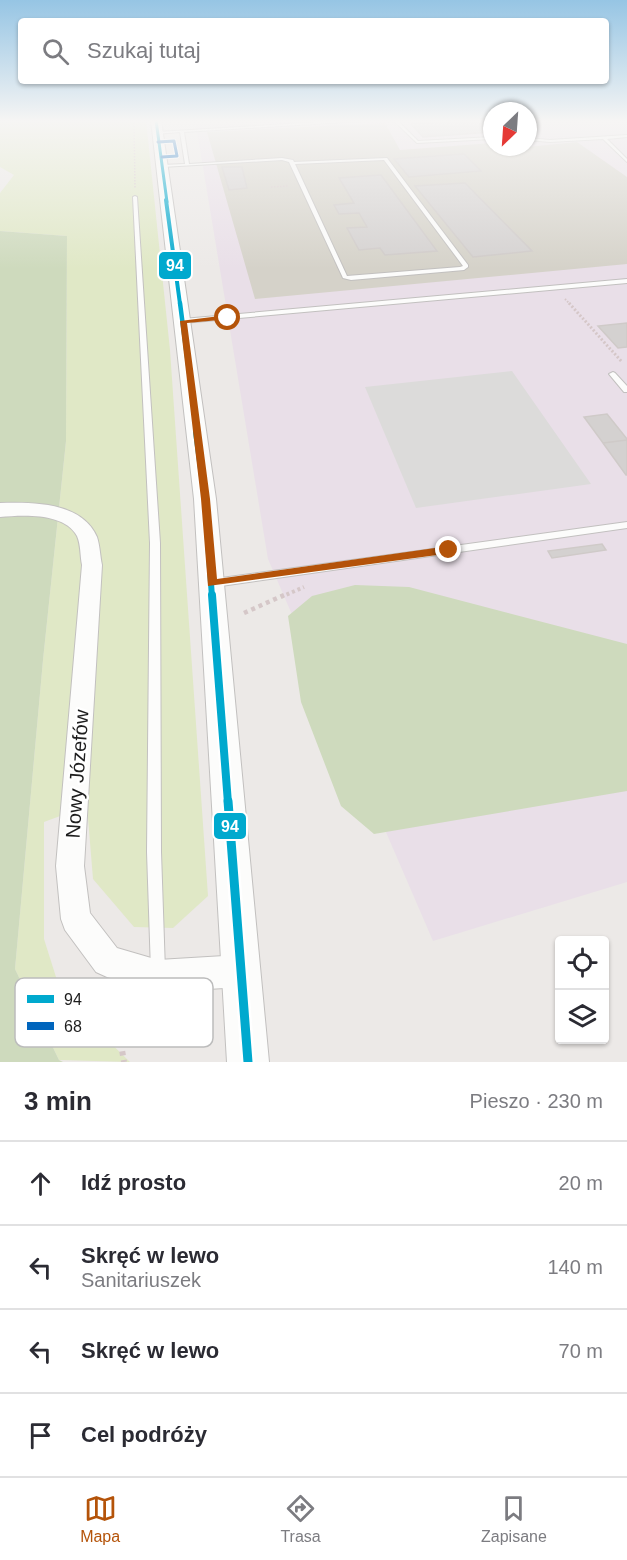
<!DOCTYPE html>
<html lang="pl">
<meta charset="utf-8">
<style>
body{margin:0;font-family:Helvetica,sans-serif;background:#f2f2f3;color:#2b2b33}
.controls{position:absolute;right:18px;bottom:18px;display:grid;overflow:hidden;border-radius:6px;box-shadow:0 2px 4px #0004}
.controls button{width:54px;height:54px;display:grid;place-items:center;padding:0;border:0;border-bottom:2px solid #e1e1e2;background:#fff;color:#2b2b33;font:30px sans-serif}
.compass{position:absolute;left:483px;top:102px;width:54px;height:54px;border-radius:50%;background:#fff;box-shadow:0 2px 4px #0004;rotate:205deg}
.stop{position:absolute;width:18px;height:18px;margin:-14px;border:4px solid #b45309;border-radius:50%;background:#fff}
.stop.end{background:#b45309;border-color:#fff;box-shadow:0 2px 6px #0008}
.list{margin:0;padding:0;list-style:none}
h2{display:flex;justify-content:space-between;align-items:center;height:78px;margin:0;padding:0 24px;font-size:26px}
h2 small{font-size:20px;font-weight:400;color:#7c7c81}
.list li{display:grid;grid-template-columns:39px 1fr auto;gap:18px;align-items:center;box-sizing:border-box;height:84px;padding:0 24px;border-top:2px solid #e1e1e2}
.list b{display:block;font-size:22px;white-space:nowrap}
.list p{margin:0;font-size:20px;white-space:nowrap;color:#7c7c81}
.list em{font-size:20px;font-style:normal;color:#7c7c81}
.icon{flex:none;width:33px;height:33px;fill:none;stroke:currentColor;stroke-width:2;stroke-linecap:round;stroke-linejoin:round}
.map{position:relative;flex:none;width:627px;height:1062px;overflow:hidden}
.search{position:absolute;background:#fff;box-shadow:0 2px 4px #0004;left:18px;right:18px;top:18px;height:66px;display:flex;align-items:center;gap:15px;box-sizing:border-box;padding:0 21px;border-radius:6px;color:#7c7c81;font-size:22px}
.sheet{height:414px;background:#fff}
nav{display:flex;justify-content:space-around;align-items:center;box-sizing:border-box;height:84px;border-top:2px solid #e1e1e2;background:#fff;font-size:16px;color:#7c7c81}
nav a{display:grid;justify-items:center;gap:3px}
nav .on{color:#b45309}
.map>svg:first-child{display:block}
</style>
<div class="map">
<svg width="627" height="1062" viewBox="0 0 627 1062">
<rect width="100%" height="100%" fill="#ece9e7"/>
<path fill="#e9dfe8" d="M276,120H492V147H528V120H627V882L433,941L268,559L196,125Z"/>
<path fill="#d5d2c9" d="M385,123L400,150L492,143V147L517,148L577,142L627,177V264L255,299L207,132Z"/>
<path fill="#e0e8c6" d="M0,120H146L170,350L208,896L173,928L134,927L93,879L87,806L44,822V939L62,996L130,1062L59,1060L15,969L43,660L66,441L67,236L0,231V193L14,175L0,167Z"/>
<path fill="#cedabd" d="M0,231L67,236L66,441L43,660L15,969L59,1060L63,1062H0Z
M355,585L409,587L627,644V791L374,834L341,806L301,702L288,616L312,596Z"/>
<path fill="#dcdbda" d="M512,371L591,484L416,508L365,387Z"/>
<path fill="#d4d1d0" stroke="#cfcac8" stroke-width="1.5" d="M483,120L492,127V132L423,137L411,124Z
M464,154L481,171L409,177L394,159Z
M222,167H242L247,188L229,190Z
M381,175L437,251L385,255L380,248L359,250L347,228L367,227L359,213L339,214L334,205L354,203L339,178Z
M465,183L532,251L473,257L415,186Z
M627,323V347L618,348L598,326Z
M607,414L627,439V440L603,443L584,417Z
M627,440V475H626L603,443Z
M602,544L606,550L552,558L548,551Z"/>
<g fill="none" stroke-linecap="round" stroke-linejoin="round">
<defs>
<path id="service" d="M354,120H377L184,132L189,164L282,158L293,160L294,162L387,158L468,265V267L464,270L351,280L343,278L289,162L282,160L162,167L160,166L162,165L185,164L180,132L156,134L157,132ZM384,160L463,266L460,267L347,276L295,164Z
M393,120H397L418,141L492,137V139L417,143Z
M627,135V137L607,139L627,159V162L603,139L550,142L528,140V138L550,140Z
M135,196L137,197L160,543L161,852L165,971L163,976L158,978L153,976L151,971L147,852L150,543L133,197Z
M627,279V283L183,323L180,321L183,319Z
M613,372L615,373L627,386V392H624L609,374Z
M627,522V528L214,587L211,586L209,583L211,580L214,579Z"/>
<path id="minor" d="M0,503C33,502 82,502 97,537C100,546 100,556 102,565L84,866L90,913L117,948L158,960L241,955L252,960L257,971L252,982L241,987L158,992L107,977L96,972L65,930L61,919L56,866L82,565C80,556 81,545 77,536C64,512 22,515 0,517Z"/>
<path id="tertiary" d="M151,120H161L216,499L269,1062H227L194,499Z"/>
</defs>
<use href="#service" stroke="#c2c0bf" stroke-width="2"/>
<use href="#minor" stroke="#c2c0bf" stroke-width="2"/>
<use href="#tertiary" stroke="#c2c0bf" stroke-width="2"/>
<path stroke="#d5c7c8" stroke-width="1.5" stroke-dasharray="1.5 1.5" stroke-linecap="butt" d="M134,120L135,188
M271,187L288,186"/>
<path stroke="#d5c7c8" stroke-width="2" stroke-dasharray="1.5 1.5" stroke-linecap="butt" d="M565,299L570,304"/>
<path stroke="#d5c7c8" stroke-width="3" stroke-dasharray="2 2" stroke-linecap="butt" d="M569,303L622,362"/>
<path stroke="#d5c7c8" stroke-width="4" stroke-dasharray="3 3" stroke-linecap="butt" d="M281,597L304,587"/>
<path stroke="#d5c7c8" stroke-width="4.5" stroke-dasharray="4 4" stroke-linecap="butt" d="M244,613L284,595"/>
<path stroke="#d5c7c8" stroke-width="6" stroke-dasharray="4.5 4.5" stroke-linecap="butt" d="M112,989L124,1062"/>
<use href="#service" fill="#fcfcfb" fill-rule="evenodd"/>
<use href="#minor" fill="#fcfcfb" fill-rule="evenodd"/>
<use href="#tertiary" fill="#fcfcfb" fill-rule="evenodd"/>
<defs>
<path id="bus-1-far5" d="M156,120L167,202"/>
<path id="bus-1-far4" d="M166,200L180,304"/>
<path id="bus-1-far3" d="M180,303L197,434"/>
<path id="bus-1-far2" d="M196,432L205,499L212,597"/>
<path id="bus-1-far1" d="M212,595L228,803"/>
<path id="bus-1" d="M228,801L248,1062"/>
<path id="bus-2" d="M158,142L174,141L177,156L162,157"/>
</defs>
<use href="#bus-1-far5" stroke="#fff" stroke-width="5"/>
<use href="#bus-1-far4" stroke="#fff" stroke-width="7"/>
<use href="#bus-1-far3" stroke="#fff" stroke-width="8"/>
<use href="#bus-1-far2" stroke="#fff" stroke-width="10"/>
<use href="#bus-1-far1" stroke="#fff" stroke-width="12"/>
<use href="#bus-1" stroke="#fff" stroke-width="14"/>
<use href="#bus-2" stroke="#fff" stroke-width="5"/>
<use href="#bus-1-far5" stroke="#00a9ce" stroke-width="3"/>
<use href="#bus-1-far4" stroke="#00a9ce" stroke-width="4"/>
<use href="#bus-1-far3" stroke="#00a9ce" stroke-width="4.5"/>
<use href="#bus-1-far2" stroke="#00a9ce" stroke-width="6"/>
<use href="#bus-1-far1" stroke="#00a9ce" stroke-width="8"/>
<use href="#bus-1" stroke="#00a9ce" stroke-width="9"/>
<use href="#bus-2" stroke="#0065bd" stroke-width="3"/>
</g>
<linearGradient id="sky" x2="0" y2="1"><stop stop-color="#96c5e4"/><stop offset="0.45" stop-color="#f6f5f4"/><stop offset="1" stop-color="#f6f5f4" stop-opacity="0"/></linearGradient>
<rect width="627" height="269" fill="url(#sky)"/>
<path fill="#b45309" d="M228,315L230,319L187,323L210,499L217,579L449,546L452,547V553L208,586L201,499L180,321Z"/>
<g text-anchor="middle" stroke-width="5" stroke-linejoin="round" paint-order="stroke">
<g font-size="20" fill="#1e1e1e" stroke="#fff">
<text transform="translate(77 774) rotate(-86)" y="7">Nowy Józefów</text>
</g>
</g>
<rect x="15" y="978" width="198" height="69" rx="9" fill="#fff" stroke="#bcbcbc" stroke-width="1.5"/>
<rect x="27" y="995" width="27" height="8" fill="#00a9ce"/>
<rect x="27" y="1022" width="27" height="8" fill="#0065bd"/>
<g font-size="16" fill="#1e1e1e">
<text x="64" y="1005">94</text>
<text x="64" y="1032">68</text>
</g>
<g stroke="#fff" stroke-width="2">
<rect x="158" y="251" width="34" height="29" rx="6" fill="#00a9ce"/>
<rect x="213" y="812" width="34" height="28" rx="6" fill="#00a9ce"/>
</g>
<g font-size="16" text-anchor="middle" font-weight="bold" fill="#fff">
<text x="175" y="271">94</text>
<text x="230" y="832">94</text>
</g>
</svg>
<div class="controls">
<button><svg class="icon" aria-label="locate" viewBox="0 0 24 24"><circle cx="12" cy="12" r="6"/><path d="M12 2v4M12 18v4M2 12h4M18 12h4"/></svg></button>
<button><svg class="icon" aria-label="layers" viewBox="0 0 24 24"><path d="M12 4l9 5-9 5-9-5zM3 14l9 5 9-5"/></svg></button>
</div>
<svg class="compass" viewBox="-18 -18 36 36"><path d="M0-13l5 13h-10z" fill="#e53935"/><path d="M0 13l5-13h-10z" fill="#7c7c81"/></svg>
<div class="stop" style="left:228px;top:318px"></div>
<div class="stop end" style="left:449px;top:550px"></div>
<div class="search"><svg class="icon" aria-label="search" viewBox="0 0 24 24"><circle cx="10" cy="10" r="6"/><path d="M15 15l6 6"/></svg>Szukaj tutaj</div>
</div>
<section class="sheet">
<h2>3 min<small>Pieszo · 230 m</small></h2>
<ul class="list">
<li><svg class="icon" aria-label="ahead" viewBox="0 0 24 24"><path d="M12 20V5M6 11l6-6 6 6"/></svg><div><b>Idź prosto</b></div><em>20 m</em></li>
<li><svg class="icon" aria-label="left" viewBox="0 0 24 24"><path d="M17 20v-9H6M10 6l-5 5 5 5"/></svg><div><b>Skręć w lewo</b><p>Sanitariuszek</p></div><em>140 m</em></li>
<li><svg class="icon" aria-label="left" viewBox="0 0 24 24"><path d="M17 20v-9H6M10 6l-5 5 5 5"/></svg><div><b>Skręć w lewo</b></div><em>70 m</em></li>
<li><svg class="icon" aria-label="arrive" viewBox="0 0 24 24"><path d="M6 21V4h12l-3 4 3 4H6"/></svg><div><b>Cel podróży</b></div></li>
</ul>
</section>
<nav>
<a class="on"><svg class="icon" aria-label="map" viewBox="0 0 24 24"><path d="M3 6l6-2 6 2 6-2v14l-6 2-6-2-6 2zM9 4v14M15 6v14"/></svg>Mapa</a>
<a><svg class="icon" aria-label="directions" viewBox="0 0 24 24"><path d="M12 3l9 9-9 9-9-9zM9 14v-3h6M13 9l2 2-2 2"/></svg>Trasa</a>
<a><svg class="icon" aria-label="saved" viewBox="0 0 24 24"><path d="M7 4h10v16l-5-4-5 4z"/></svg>Zapisane</a>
</nav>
